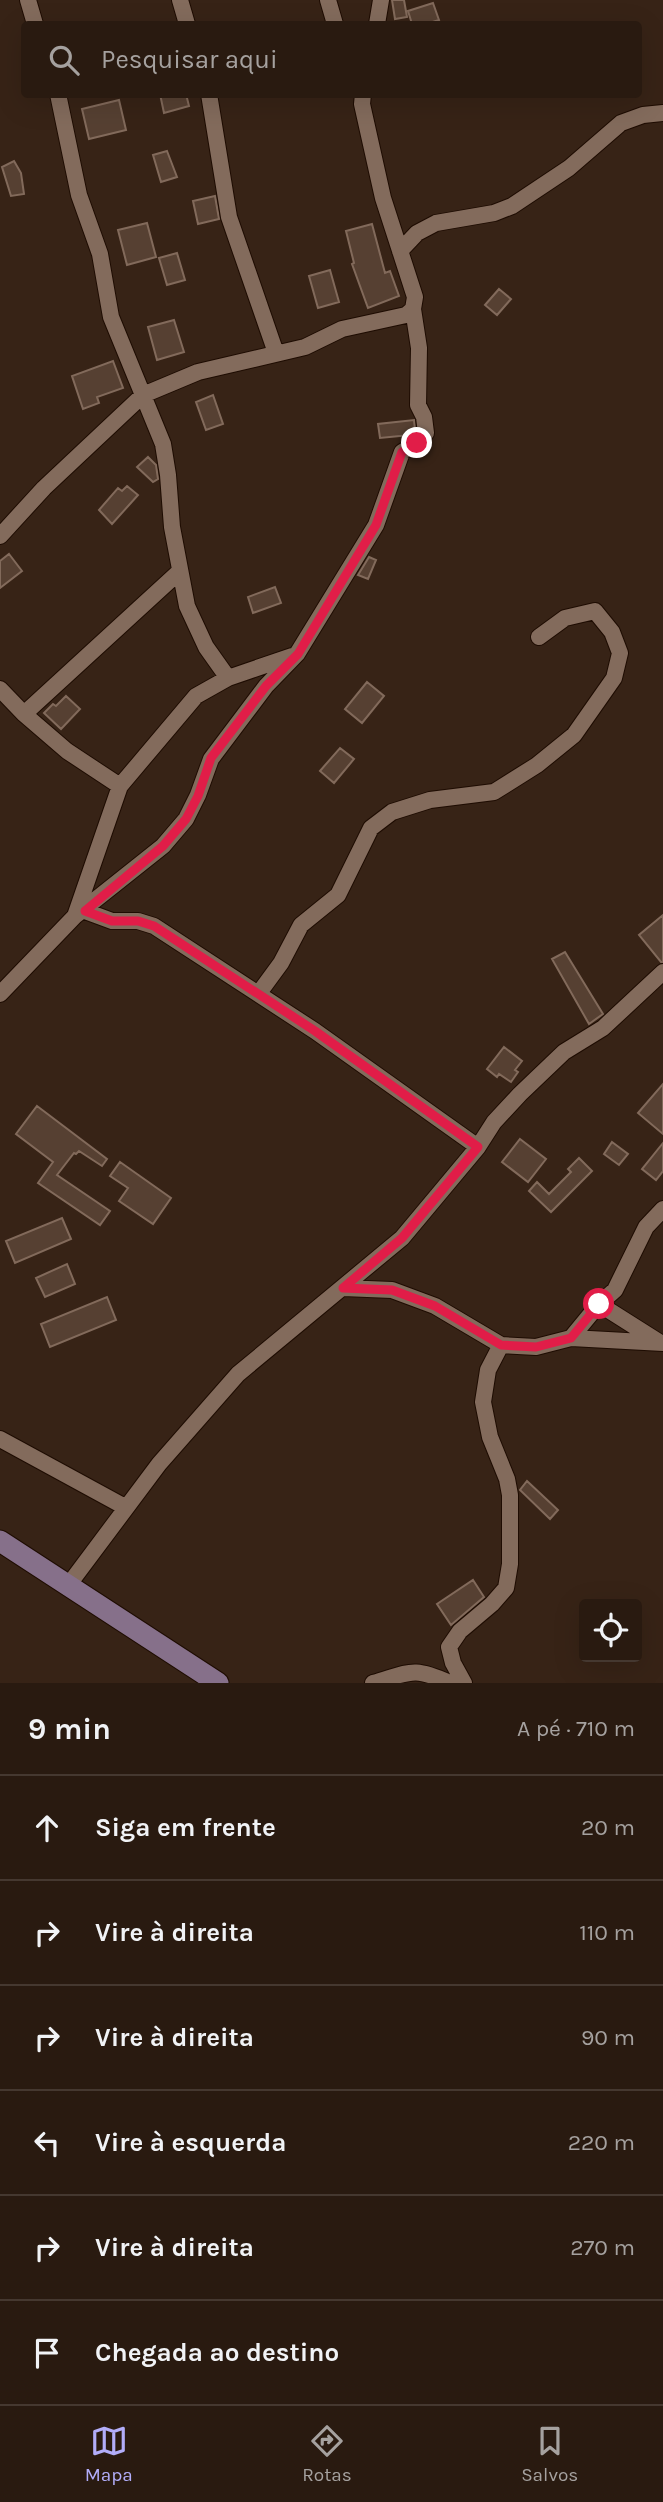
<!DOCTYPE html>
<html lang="pt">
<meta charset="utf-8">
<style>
body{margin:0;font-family:Karla,sans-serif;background:#35271e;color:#f1f3f6}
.controls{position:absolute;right:21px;bottom:21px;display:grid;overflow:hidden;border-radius:7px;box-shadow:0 7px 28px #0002}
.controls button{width:63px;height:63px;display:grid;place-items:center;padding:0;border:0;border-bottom:2px solid #453830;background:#291a10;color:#f1f3f6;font:35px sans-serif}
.stop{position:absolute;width:21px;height:21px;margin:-16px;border:5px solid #e11d48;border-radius:50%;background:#fff}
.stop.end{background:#e11d48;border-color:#fff;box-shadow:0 2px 7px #0008}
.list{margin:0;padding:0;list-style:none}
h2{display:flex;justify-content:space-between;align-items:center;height:91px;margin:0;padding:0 28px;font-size:30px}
h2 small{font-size:23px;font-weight:400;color:#a5a19f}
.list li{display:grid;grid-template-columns:46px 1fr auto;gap:21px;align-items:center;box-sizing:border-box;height:105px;padding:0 28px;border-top:2px solid #453830}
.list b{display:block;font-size:26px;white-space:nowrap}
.list em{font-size:23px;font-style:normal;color:#a5a19f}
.icon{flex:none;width:38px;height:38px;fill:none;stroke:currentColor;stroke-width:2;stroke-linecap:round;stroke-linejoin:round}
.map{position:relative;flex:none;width:663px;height:1683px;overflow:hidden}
.search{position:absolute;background:#291a10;box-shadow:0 7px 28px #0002;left:21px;right:21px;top:21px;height:77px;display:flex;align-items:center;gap:18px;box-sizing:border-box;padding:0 24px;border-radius:7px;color:#a5a19f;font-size:26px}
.sheet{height:721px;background:#291a10}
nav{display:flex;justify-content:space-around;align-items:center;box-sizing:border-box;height:98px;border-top:2px solid #453830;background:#291a10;font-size:19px;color:#a5a19f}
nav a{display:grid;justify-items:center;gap:4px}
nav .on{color:#b2adf9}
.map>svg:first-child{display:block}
</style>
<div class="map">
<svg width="663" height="1683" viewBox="0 0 663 1683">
<rect width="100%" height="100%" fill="#372316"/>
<path fill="#564032" stroke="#826a5b" stroke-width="2" d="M392,0H404L407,17L395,19Z
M433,3L439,20L426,24H412L408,11Z
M160,94H186L189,106L164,113Z
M119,100L126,130L89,139L82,109Z
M167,151L177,177L161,182L153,155Z
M14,161L21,173L24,194L11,196L2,167Z
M215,196L219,219L198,224L193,201Z
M147,223L156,257L127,265L118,230Z
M372,224L385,273L390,271L399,296L368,308L352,264L354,263L346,231Z
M177,253L185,280L167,285L159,258Z
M330,270L339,302L318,308L309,276Z
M499,289L511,299L497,315L485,305Z
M174,320L184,352L157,360L148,327Z
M113,361L123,388L97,397L99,403L83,409L72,376Z
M213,395L223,424L206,430L196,402Z
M414,420L415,430L410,435L380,438L378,424Z
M148,457L156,465L158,479L153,482L137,467Z
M127,486L138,495L112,524L99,510L118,488L122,491Z
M9,554L22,571L0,588V561Z
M369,557L376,560L368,579L358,575Z
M275,587L281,603L253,613L248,597Z
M367,682L384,696L362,723L345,709Z
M66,696L80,709L61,729L44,713L53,704L56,706Z
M340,748L354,759L334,783L320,771Z
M663,915V962H661L639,935Z
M565,952L603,1014L589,1024L552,959Z
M504,1047L522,1061L515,1070L518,1072L511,1082L499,1074L497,1077L487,1069Z
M663,1084V1134L638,1113Z
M37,1106L107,1159L102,1166L79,1151L76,1154L74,1153L57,1175L110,1211L100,1225L38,1183L53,1162L16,1134Z
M520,1139L546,1159L528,1182L502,1162Z
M612,1142L628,1154L619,1165L604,1154Z
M663,1143V1171L656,1180L642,1169Z
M579,1158L592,1171L551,1212L529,1191L537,1182L549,1194L571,1172L568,1169Z
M120,1162L171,1198L153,1224L119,1201L128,1188L110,1176Z
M62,1218L71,1239L15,1263L6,1241Z
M67,1264L75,1284L45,1297L36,1278Z
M107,1297L116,1320L50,1347L41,1324Z
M527,1481L558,1510L550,1519L520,1490Z
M473,1580L484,1597L451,1625L437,1604Z"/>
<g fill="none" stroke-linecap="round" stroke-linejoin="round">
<defs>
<path id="minor" d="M28,0L35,24
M180,0L187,24
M328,0L335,24
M377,24L381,0
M58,94L79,195L100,254L111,317L163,444L168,475L172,527L187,606L206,647L228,678
M209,94L229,217L276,353
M400,251L417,233L436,223L494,213L512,206L569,168L621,123L643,115L663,113
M0,536L44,488L143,395L198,372L305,347L342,329L406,315L413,309L415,297L383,198L362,104L363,94
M0,689L24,714L67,751L120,786
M24,714L180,571
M85,911L112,921H138L154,926L315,1031L478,1147
M75,916L120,786L196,696L228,678L292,656
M259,993L281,963L301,925L338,895L371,828L392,812L430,800L494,792L537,765L574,735L614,678L620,653L612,632L595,611L565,618L539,637
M0,994L75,916L163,846L186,819L198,795L211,759L266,686L297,654L376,525L402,452L417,443L426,433L424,417L418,405L419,348L413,309
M343,1288L392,1290L435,1306L501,1345L536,1347L571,1338L663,1343
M599,1304L659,1342
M571,1338L599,1304L615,1290L646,1227L663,1209
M0,1439L125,1507
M67,1587L159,1464L238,1374L402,1238L478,1147L494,1122L520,1094L564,1052L603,1028L663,972
M373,1683C411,1672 412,1666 450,1683
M464,1683L453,1663L449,1647L460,1631L492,1604L506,1588L510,1564V1495L507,1479L490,1437L483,1402L488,1370L501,1345"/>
<path id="secondary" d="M0,1541L218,1683"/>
</defs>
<use href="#minor" stroke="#1e0c02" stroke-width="18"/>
<use href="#secondary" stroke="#1e0c02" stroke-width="23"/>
<use href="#minor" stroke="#836b5c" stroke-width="16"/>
<use href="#secondary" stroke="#86708a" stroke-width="21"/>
</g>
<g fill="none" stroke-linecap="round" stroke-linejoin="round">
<path stroke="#e11d48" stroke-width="9" d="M417,443L402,452L376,525L298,654L266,686L211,758L198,796L186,819L163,846L85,911L112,921H138L154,926L315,1031L478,1147L402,1238L343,1288L392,1290L435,1306L501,1345L536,1347L571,1338L599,1304"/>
</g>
</svg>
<div class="controls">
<button><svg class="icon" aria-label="locate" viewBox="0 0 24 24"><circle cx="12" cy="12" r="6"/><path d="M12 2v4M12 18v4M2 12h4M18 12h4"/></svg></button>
</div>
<div class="stop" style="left:599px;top:1304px"></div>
<div class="stop end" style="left:417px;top:443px"></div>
<div class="search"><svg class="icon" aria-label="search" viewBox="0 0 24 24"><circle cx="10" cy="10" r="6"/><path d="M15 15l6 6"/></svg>Pesquisar aqui</div>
</div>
<section class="sheet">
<h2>9 min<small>A pé · 710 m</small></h2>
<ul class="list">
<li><svg class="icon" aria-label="ahead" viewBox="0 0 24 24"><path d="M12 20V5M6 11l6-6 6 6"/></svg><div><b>Siga em frente</b></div><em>20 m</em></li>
<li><svg class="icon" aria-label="right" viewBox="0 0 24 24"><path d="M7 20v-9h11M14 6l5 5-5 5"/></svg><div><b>Vire à direita</b></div><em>110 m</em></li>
<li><svg class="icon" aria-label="right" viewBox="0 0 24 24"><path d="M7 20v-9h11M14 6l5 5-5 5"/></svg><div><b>Vire à direita</b></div><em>90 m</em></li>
<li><svg class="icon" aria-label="left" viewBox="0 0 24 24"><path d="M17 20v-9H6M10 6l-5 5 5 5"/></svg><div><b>Vire à esquerda</b></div><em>220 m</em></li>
<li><svg class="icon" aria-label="right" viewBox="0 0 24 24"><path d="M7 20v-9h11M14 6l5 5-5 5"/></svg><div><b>Vire à direita</b></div><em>270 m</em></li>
<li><svg class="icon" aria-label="arrive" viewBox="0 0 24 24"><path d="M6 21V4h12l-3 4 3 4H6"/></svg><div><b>Chegada ao destino</b></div></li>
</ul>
</section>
<nav>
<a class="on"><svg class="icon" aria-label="map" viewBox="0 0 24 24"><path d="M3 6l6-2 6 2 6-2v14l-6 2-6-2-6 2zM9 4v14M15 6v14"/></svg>Mapa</a>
<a><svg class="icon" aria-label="directions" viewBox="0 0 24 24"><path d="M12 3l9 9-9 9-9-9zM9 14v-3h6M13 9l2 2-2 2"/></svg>Rotas</a>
<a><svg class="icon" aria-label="saved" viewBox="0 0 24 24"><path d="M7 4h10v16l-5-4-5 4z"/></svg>Salvos</a>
</nav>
